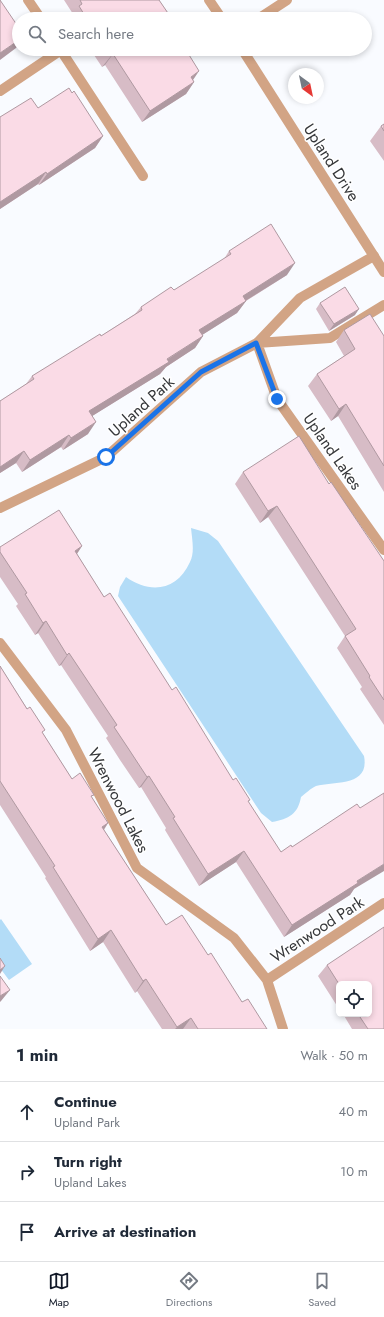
<!DOCTYPE html>
<meta charset="utf-8">
<style>
body{margin:0;font-family:Jost,sans-serif;background:#f2f2f3;color:#1f2937}
.controls{position:absolute;right:12px;bottom:12px;display:grid;overflow:hidden;border-radius:6px;box-shadow:0 2px 6px #0003}
.controls button{width:36px;height:36px;display:grid;place-items:center;padding:0;border:0;border-bottom:1px solid #e0e1e3;background:#fff;color:#1f2937;font:20px sans-serif}
.compass{position:absolute;left:288px;top:68px;width:36px;height:36px;border-radius:50%;background:#fff;box-shadow:0 2px 6px #0003;rotate:147deg}
.stop{position:absolute;width:12px;height:12px;margin:-9px;border:3px solid #1a73e8;border-radius:50%;background:#fff}
.stop.end{background:#1a73e8;border-color:#fff;box-shadow:0 1px 4px #0008}
.list{margin:0;padding:0;list-style:none}
h2{display:flex;justify-content:space-between;align-items:center;height:52px;margin:0;padding:0 16px;font-size:17px}
h2 small{font-size:13px;font-weight:400;color:#747a83}
.list li{display:grid;grid-template-columns:26px 1fr auto;gap:12px;align-items:center;box-sizing:border-box;height:60px;padding:0 16px;border-top:1px solid #e0e1e3}
.list b{display:block;font-size:15px;white-space:nowrap}
.list p{margin:0;font-size:13px;white-space:nowrap;color:#747a83}
.list em{font-size:13px;font-style:normal;color:#747a83}
.icon{flex:none;width:22px;height:22px;fill:none;stroke:currentColor;stroke-width:2;stroke-linecap:round;stroke-linejoin:round}
.map{position:relative;flex:none;width:384px;height:1029px;overflow:hidden}
.search{position:absolute;background:#fff;box-shadow:0 2px 6px #0003;left:12px;right:12px;top:12px;height:44px;display:flex;align-items:center;gap:10px;box-sizing:border-box;padding:0 14px;border-radius:22px;color:#747a83;font-size:15px}
.sheet{height:232px;background:#fff}
nav{display:flex;justify-content:space-around;align-items:center;box-sizing:border-box;height:56px;border-top:1px solid #e0e1e3;background:#fff;font-size:11px;color:#747a83}
nav a{display:grid;justify-items:center;gap:2px}
nav .on{color:#111827}
.map>svg:first-child{display:block}
</style>
<div class="map">
<svg width="384" height="1029" viewBox="0 0 384 1029">
<rect width="100%" height="100%" fill="#f9fbff"/>
<path fill="#b3dcf7" d="M191,528L208,533L218,541L364,756C370,787 334,781 316,786C311,788 305,794 301,797C298,814 289,819 272,822L261,813L118,596L120,587L126,577C150,594 177,591 190,562C195,552 192,539 191,528Z
M1,919L32,964L9,980L0,968V920Z"/>
<g fill="none" stroke-linecap="round" stroke-linejoin="round">
<path stroke="#d2a485" stroke-width="10" d="M28,0L41,19
M258,19L287,0
M60,49L143,176
M0,91L61,50"/>
<path stroke="#d2a485" stroke-width="10" d="M257,343L277,399L384,550
M257,343L330,338L384,305
M0,508L106,457L201,372L257,343L300,298L374,256
M0,643L66,730L137,868L234,938L267,980L283,1029
M267,980L384,903"/>
<path stroke="#d2a485" stroke-width="10" d="M209,0L222,19
M242,49L384,272"/>
</g>
<path fill="#d7bcc6" d="M64,0H159L172,19H71L70,18L73,14Z
M90,49H189L187,52L193,80L194,82L186,94L142,122L105,65L102,67Z
M38,108L103,136L95,148L39,185L38,184L0,209V117Z
M384,124V161L370,141L381,126Z
M229,251L287,275L246,301L237,313L202,335L203,336L195,348L166,367L160,374L92,416L88,434L63,450L61,447L22,472L16,463L0,473V401L26,384L32,376L101,336L135,314L141,307L174,290L224,259Z
M320,303L355,315L329,331L316,309Z
M344,330L384,336V492L338,416L331,421L308,386L317,374L344,356L336,342Z
M243,472L329,484L384,561V725L360,689L362,687L337,648L345,636L268,517L260,523L235,484Z
M82,546L77,554L104,597L172,690L248,802L281,852L292,847L354,889L350,895L284,937L236,862L199,886L165,830L166,828L141,787L139,788L120,760L106,738L108,736L61,665L59,666L38,633L35,635L16,606L18,604L0,577V547Z
M0,666L72,779L91,798L108,823L104,830L166,925L208,955L242,1002L267,1029H162L137,991L135,993L103,942L90,951L45,878L46,877L0,805Z
M327,965L384,1029H352L343,1014H369L339,984V1009L318,976Z"/>
<path fill="#af99a1" d="M19,40V44L16,48L0,60V53Z
M113,54L105,65L102,67L111,56Z
M199,71L191,83V77Z
M194,82L186,94L142,122L150,111Z
M103,136L95,148L39,185L47,174Z
M46,172L38,184L0,209V202Z
M295,263L287,275L234,308L243,296Z
M246,301L237,313L191,342L199,330Z
M359,309L355,315L329,331L334,324Z
M203,336L195,348L166,367L160,374L81,423L89,411Z
M346,404L338,416L331,421L339,409Z
M96,422L88,434L63,450L71,438Z
M69,435L61,447L22,472L30,460Z
M24,451L16,463L0,473V467Z
M277,506L268,517L260,523L268,511Z
M82,546L74,558L75,551Z
M46,621L38,633L35,635L43,623Z
M69,653L61,665L59,666L67,655Z
M149,776L141,787L139,788L147,777Z
M108,823L100,835L102,827Z
M244,851L236,862L199,886L208,874Z
M384,864V871L354,889L350,895L284,937L292,925L357,881Z
M111,930L103,942L90,951L98,939Z
M5,966L0,974V970Z
M146,979L137,991L135,993L143,981Z
M10,990L1,1001L0,1002V996Z
M191,1018L183,1029H175L177,1027Z"/>
<path fill="#fadbe6" stroke="#af99a1" d="M0,0L19,28V40L0,53Z
M80,0H159L172,19H87L79,6L82,4Z
M106,49H187L186,50L199,71L191,77L194,82L150,111L113,54L111,56Z
M69,88L72,93L74,91L103,136L47,174L46,172L0,202V117L31,98L38,108Z
M384,124V131L381,126Z
M271,224L295,263L243,296L246,301L199,330L203,336L167,359L169,362L89,411L96,422L71,438L69,435L30,460L24,451L0,467V401L34,379L32,376L100,334L101,336L142,310L141,307L171,287L174,290L231,254L229,251Z
M345,287L359,309L334,324L320,303Z
M370,314L384,336V466L346,404L339,409L317,374L355,349L344,330Z
M299,436L329,484L331,482L384,561V700L369,677L370,676L345,636L356,629L277,506L268,511L243,472Z
M59,510L82,546L75,551L104,597L110,593L172,690L176,687L233,780L236,778L250,800L248,801L281,852L291,845L292,847L357,804L360,808L384,793V864L357,881L358,883L292,925L244,851L208,874L173,818L175,817L149,776L147,777L128,748L114,727L117,725L69,653L67,655L46,621L43,623L25,594L27,593L0,552V547Z
M0,666L27,709L30,707L45,730L42,732L72,779L80,773L94,795L91,796L108,823L102,827L166,925L182,915L208,955L211,953L242,1002L248,999L267,1029H198L191,1018L177,1027L146,979L143,981L111,930L98,939L53,867L55,866L0,781Z
M384,927V1029H368L358,1014H369V984H339L327,965Z
M0,958L5,966L0,970Z
M0,976L10,990L0,996Z"/>
<g fill="none" stroke-linecap="round" stroke-linejoin="round">
<path stroke="#1a73e8" stroke-width="5" d="M106,457L201,372L256,343L277,399"/>
</g>
<g text-anchor="middle" stroke-width="3" stroke-linejoin="round" paint-order="stroke">
<g font-size="16" fill="#35373a" stroke="#fff">
<text transform="translate(332 162) rotate(57)" y="6">Upland Drive</text>
<text transform="translate(141 406) rotate(-42)" y="6">Upland Park</text>
<text transform="translate(333 451) rotate(55)" y="6">Upland Lakes</text>
<text transform="translate(119 800) rotate(63)" y="6">Wrenwood Lakes</text>
<text transform="translate(317 929) rotate(-33)" y="6">Wrenwood Park</text>
</g>
</g>
</svg>
<div class="controls">
<button><svg class="icon" aria-label="locate" viewBox="0 0 24 24"><circle cx="12" cy="12" r="6"/><path d="M12 2v4M12 18v4M2 12h4M18 12h4"/></svg></button>
</div>
<svg class="compass" viewBox="-18 -18 36 36"><path d="M0-13l5 13h-10z" fill="#e53935"/><path d="M0 13l5-13h-10z" fill="#747a83"/></svg>
<div class="stop" style="left:106px;top:457px"></div>
<div class="stop end" style="left:277px;top:399px"></div>
<div class="search"><svg class="icon" aria-label="search" viewBox="0 0 24 24"><circle cx="10" cy="10" r="6"/><path d="M15 15l6 6"/></svg>Search here</div>
</div>
<section class="sheet">
<h2>1 min<small>Walk · 50 m</small></h2>
<ul class="list">
<li><svg class="icon" aria-label="ahead" viewBox="0 0 24 24"><path d="M12 20V5M6 11l6-6 6 6"/></svg><div><b>Continue</b><p>Upland Park</p></div><em>40 m</em></li>
<li><svg class="icon" aria-label="right" viewBox="0 0 24 24"><path d="M7 20v-9h11M14 6l5 5-5 5"/></svg><div><b>Turn right</b><p>Upland Lakes</p></div><em>10 m</em></li>
<li><svg class="icon" aria-label="arrive" viewBox="0 0 24 24"><path d="M6 21V4h12l-3 4 3 4H6"/></svg><div><b>Arrive at destination</b></div></li>
</ul>
</section>
<nav>
<a class="on"><svg class="icon" aria-label="map" viewBox="0 0 24 24"><path d="M3 6l6-2 6 2 6-2v14l-6 2-6-2-6 2zM9 4v14M15 6v14"/></svg>Map</a>
<a><svg class="icon" aria-label="directions" viewBox="0 0 24 24"><path d="M12 3l9 9-9 9-9-9zM9 14v-3h6M13 9l2 2-2 2"/></svg>Directions</a>
<a><svg class="icon" aria-label="saved" viewBox="0 0 24 24"><path d="M7 4h10v16l-5-4-5 4z"/></svg>Saved</a>
</nav>
